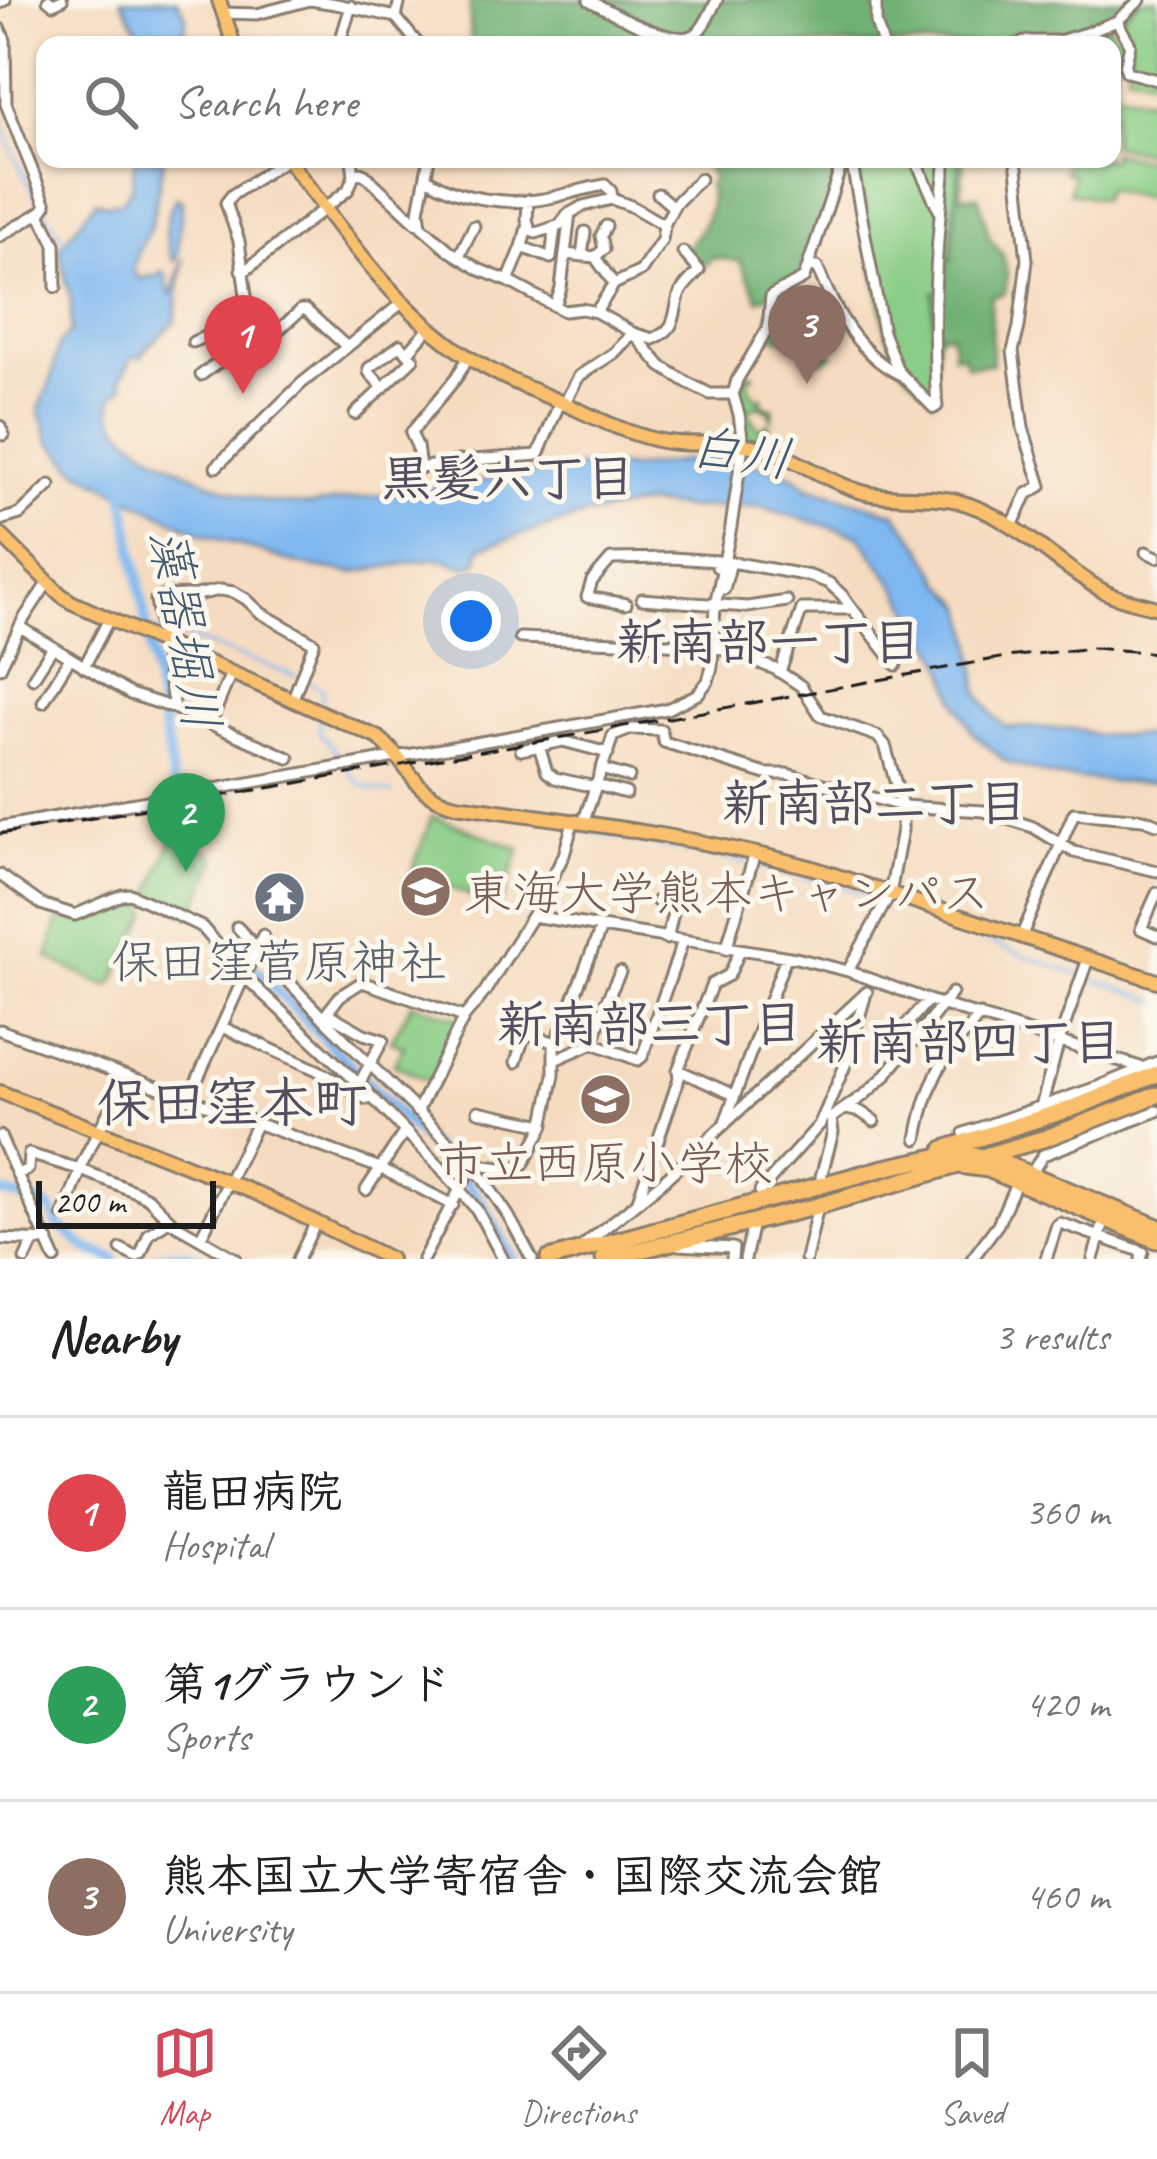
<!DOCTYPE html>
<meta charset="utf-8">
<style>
body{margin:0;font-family:Caveat,"Klee One",sans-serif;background:#f2f2f2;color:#222}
.scale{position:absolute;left:36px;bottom:30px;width:180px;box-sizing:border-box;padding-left:12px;border:6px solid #1c1c1c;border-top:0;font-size:33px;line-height:42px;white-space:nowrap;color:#1c1c1c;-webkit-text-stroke:9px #fbf7ec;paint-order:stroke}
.you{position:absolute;left:471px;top:621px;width:42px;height:42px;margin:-30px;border:9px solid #fff;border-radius:50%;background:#1a73e8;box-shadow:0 0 0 18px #1a73e833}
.badge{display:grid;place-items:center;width:78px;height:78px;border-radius:50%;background:#d1495b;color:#fff;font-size:39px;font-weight:700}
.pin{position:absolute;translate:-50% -99px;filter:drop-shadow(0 3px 6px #0008)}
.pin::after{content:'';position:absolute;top:63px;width:42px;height:36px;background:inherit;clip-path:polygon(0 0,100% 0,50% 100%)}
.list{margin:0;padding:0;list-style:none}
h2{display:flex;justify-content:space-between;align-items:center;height:156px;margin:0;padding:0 48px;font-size:51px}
h2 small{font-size:39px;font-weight:400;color:#767676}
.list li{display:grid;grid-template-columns:78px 1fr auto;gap:36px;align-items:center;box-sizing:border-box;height:192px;padding:0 48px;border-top:3px solid #e0e0e0}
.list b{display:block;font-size:45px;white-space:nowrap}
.list p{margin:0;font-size:39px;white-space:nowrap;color:#767676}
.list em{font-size:39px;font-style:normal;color:#767676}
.icon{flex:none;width:66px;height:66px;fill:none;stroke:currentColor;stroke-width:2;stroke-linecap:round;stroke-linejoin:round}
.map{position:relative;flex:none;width:1157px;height:1259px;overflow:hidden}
.search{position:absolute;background:#fff;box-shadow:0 3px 9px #0004;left:36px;right:36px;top:36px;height:132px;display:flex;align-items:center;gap:30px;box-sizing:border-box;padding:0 42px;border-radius:24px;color:#767676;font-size:45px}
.sheet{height:732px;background:#fff}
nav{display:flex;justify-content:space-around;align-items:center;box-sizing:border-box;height:168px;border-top:3px solid #e0e0e0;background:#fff;font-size:33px;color:#767676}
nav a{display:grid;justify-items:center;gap:6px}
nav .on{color:#d1495b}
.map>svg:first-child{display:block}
</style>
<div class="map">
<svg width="1157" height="1259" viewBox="0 0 1157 1259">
<rect width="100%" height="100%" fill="#fbf7ec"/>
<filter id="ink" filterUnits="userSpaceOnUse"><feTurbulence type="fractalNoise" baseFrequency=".00833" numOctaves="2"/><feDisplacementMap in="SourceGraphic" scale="24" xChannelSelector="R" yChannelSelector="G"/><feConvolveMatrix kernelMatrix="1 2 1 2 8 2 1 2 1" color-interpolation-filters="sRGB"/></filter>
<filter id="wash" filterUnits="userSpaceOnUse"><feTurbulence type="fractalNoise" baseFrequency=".004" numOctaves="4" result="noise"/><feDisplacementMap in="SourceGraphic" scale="48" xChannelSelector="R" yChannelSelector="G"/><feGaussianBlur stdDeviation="2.7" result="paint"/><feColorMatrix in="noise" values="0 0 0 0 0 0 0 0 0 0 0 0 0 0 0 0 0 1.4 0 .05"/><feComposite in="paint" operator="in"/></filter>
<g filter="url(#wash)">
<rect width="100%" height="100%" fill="#f5dbbf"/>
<path fill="#8acd86" stroke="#537451" stroke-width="3" d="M1140,0H1157V80L1127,72L1130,44L1117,21Z
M1108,25L1116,35L1123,36L1118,61L1115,62L1114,91L1157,101V155L1112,145V45H1105L1095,32Z
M1112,152L1157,162V200L1105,189L1102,199L1069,192L1073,175L1064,172L1067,159H1112Z
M856,159H959L950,260L946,261L933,400L901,367L886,332L854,161Z
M785,291V301L794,308L796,319L809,317L823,348L833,355L819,362L802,327L797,329L781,317L777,327L790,337L789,341L767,333L775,299Z
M745,371L754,375L746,381L757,399L762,397V405L774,409L772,419L770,418L771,412L758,406L747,410L759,429L767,424L770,425L765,434L753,438H742L735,394Z
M432,816L520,849L499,906L411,873Z
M172,838L212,852L216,862L191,916L150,896Z
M128,898L146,907L148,913L113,983L106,986L48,958L60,916L76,920Z
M412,1003L458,1018L459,1022L430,1082L394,1064L404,1046L391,1041Z"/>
<path fill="#6fb073" stroke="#466648" stroke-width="3" d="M470,0H1140L1117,21L1035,45H474L470,34Z
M701,159H856L840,169L804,278L758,300C754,285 745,276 740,261L714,258L699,270L683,252C701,231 716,212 708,184L713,179Z
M959,159H964L961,196H979L990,239L1003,255L1007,274L1005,293L991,297L992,364L967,366L963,355H953L952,334L933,333V292H943L946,260H951Z"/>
<path fill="#7fb8f0" stroke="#4e6a86" stroke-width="3" d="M121,0H177L186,15L184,45H143V39Z
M135,159H164L151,226L139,249L133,270L141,280L148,276L156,277L162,271L167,276V286L172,295L183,258L175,322L147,347L142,357L133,356L120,381L124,386C65,429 225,491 254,498C274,504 291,505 311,505L593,465L632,468L716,457L749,462L794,476L808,487L895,513L921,546L943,583L965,606L973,642L978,692L992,714L1006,727L1076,729L1095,735L1157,736V782H1119L1056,777L1006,762L973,733L956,702L942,660L896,586L859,535L758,506L688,508L646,504L582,516L480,548L477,563L465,567L436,558L352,573L302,565L204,534L144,506L77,470L50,441L39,410L51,380L59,344L71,331V301L59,249L96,201L106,204L122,202L132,187Z
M177,197L182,201C180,221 179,239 177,259L173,261C164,242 163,214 177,197Z"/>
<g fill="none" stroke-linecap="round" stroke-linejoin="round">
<path stroke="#7fb8f0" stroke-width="3" d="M0,115C11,161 40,203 65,243
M152,632L166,630L295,676
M303,680L323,689L321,706
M320,716L319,732L345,762
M349,770C356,788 375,790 392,793
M584,831L747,863
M756,865L857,891L877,899L894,901L1011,951L1157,1001"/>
<path stroke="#7fb8f0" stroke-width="10" d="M122,483L174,787
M213,926L469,1185L485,1207L513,1259
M0,1192L43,1204L53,1212L56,1223L86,1248L114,1259
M154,1259C167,1252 187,1252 201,1259"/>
</g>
</g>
<g filter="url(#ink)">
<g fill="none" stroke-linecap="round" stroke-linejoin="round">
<defs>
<path id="minor" d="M48,0L53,4L62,0
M589,0C609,11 677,50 697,33C706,25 711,10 717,0
M876,0V23L883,45
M0,3L5,0
M224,13L257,14L310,0L336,4L396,17L419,45
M396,17L400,0
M1117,21L1130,44L1125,67L1127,72L1157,80
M0,29L5,40L6,104L46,205L41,212L0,236
M339,45L351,6
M1015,45L1027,41H1059L1089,32L1117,21L1140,0
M915,159L939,210
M354,176L360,173L365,175L418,224
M427,178C460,200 510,206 549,198C568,194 586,188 605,185L611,191L612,199L631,206L664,225L662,240L641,271L614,284L596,312L582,309L564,311L508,281L480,270L450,251L421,226L419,211L429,159
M658,194L673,207
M528,200L527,220L530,231L536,233L560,225L567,215L583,206L612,199
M39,213L55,244L56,287
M664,225L675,204L700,179
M530,231H526L522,247L551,258L555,227
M565,254L595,257L614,284
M459,256L474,226
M582,256L585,232
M595,257L604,249L601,236L606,226
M808,266L817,267C834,309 858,355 901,375
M241,270H246L348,190L354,176L352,159
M508,281L522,247
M555,306L561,288L570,213
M596,312L633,333L661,366L688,383L710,394H733
M193,342L232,324L247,304L239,241L226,203L232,195L287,159
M408,352L429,328
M468,357L457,377L411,433L417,446L420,468L460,461L538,455L560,402
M201,375L244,344L252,348L262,345L301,310H306L346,346
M564,404L579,376L614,353L633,333L653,339C677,329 673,317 679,296C682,286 693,278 699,270L683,252
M355,414L413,359L400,345L369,368V372L383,388
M0,426L4,435
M216,467L302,383L403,302
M0,520L20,514L50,485
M1012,526L1027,494L1041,486L1023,428L1013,351L1019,327L1027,260L1016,159
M1146,552L1157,557
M724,589L731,562L810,576L829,583L842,595L896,665
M642,599L747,607L787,601
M626,604L587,597L592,581L611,559L672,558L718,561L717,567
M20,627L130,694L174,708L289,758
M520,638L714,646L775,669L801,686L821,716L877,736L885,745L902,806V830L890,894L848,971
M84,667L109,619
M0,668L23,620L48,582
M780,672L802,609H851
M33,678L53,647
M43,702L70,658
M174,708L156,600L164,596L196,595L220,590L234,592L246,599L261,613L314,643L292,701
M210,724L231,673
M539,746L547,772L555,778L595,787
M521,750L563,741L608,753
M601,769L629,777
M596,785L626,793
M583,823L613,736L631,729L661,730L664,742L766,774H787L902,806L984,811L1033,827L1074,852L1157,871
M0,827L667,709L698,694L708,681L712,667L715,606L731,527L743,445L739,414L733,394L737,380L768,328L771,296L804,278L840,169L848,163L853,170L883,332L898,371L934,408L937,406C931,324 936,240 946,159
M0,875L41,904L75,915L122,895L130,894L202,927L245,977L359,1084L440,1167L477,1210L503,1259
M1157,893L1141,929L1157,936
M657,901L674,907
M532,916L796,958L848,971L928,1000L1143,1068
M237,927L323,1018L340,996L362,982L464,1017
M1021,937L1074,813L1143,819L1157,824
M667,939L678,891
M726,949L755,853
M327,1013L364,1034L383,1040L359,1084
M323,1018L478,1171L508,1215L532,1259
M222,1027L317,1070L367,1099
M0,1030L380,1168L453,1205
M895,1038L928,1000
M593,1043L605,1004L620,972
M554,1060L593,1043L638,1060L642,1057L683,941
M516,1062L525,1033L556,1043
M678,1070L734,1095
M189,1098L263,935
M1041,1107L1059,1041L1088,959
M846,1109L861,1112L874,1121
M478,1111L544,1125
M417,1112L464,1017L484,993L532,916L564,855L573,822
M824,1115L831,1118L864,1095L884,1077L952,993
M725,1122L786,957
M0,1136L55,1259
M917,1139C922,1109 930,1080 948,1054C957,1041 970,1029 980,1015
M966,1142L964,1133L1100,1086L1157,1062
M474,1168L478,1165L508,1169L523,1165L543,1127L554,1075V1048L601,928
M79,1169L127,1076
M18,1174L28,1169L29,1154L79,1169L136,1192L148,1198L173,1223L236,1259
M1031,1174L1043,1155L1157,1111
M824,1184L821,1177L833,1132L831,1118
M366,1190L405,1131
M760,1191L820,1124L846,1063L865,997
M638,1200L679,1078L678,1070L712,984L729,975L740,951
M63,1215L81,1170
M201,1237L257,1123
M0,1239L48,1241
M678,1245L733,1248L732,1259
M580,1248L661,1183L867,992
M121,1249L136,1257L141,1254L149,1234L170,1220
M25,1259L34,1240
M298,1259L316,1222
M423,1259L472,1166
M745,1259L753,1223
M806,1259L818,1206
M972,1259L998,1224L1017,1181
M1046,1259L1057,1225L1060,1223L1143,1252L1141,1259
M1093,1259L1105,1218"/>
<path id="major" d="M219,0L234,45
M287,159C340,227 392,306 465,355C495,375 530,389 563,403C594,417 625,433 657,440C690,448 724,439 757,447C796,456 827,483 866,493C897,500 928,494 957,501C1015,516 1054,564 1105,592C1121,600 1140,603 1157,608
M0,534L60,594L71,602L379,738C412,765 410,794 456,805C576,822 696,836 813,868L1157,981
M0,1092L256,1193L390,1259"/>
<path id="highway" d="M944,1149L1076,1107L1157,1074
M985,1156L1046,1138L1157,1095
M549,1259L884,1168L955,1153L990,1158L1157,1227
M604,1259L818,1206L958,1165L988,1169L1157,1240"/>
</defs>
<use href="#minor" stroke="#887c6e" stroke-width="15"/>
<use href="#major" stroke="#887c6e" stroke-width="18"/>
<use href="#highway" stroke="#887c6e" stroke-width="21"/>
<use href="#minor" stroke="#fff" stroke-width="9"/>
<use href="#major" stroke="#f9bf6d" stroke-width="12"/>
<use href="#highway" stroke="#f9bf6d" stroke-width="15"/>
<path stroke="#1c1c1c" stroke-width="3" stroke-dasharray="18 9" stroke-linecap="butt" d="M0,834L564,737L1006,657L1094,648L1157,653"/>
</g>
</g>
<defs>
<symbol id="university-disc" viewBox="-11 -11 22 22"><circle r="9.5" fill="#8d6e63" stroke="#fbf7ec"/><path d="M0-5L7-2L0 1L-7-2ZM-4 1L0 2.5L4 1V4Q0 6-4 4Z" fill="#fff"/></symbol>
<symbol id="temple-disc" viewBox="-11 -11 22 22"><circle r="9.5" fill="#6b7280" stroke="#fbf7ec"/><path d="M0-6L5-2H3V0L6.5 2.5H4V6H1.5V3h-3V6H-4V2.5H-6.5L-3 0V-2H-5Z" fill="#fff"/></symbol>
<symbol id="school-disc" viewBox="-11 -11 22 22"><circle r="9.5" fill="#8d6e63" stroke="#fbf7ec"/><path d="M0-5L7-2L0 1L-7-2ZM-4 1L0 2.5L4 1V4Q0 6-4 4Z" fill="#fff"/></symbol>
</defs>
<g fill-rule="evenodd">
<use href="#university-disc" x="396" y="862" width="59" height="59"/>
<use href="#temple-disc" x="250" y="868" width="59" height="59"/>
<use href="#school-disc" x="576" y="1070" width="59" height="59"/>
</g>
<g text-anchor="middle" stroke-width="10" stroke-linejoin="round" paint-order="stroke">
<g font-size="48" fill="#785e54" stroke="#fbf7ec" text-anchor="start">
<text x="464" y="909">東海大学熊本キャンパス</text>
<text x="605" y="1179" text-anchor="middle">市立西原小学校</text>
</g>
<g font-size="48" fill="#5b616d" stroke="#fbf7ec">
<text x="279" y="978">保田窪菅原神社</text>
</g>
<g font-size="51" font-style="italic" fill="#445a71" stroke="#fbf7ec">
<text transform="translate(741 452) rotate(8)" y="18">白川</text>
<text transform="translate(186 629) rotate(80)" y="18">藻器堀川</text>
</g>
<g font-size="51" font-weight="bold" fill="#534f60" stroke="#fbf7ec">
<text x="508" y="495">黒髪六丁目</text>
<text x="769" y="659">新南部一丁目</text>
<text x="875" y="820">新南部二丁目</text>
<text x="650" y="1041">新南部三丁目</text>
<text x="969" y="1059">新南部四丁目</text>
</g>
<g font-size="54" font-weight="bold" fill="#534f60" stroke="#fbf7ec">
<text x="232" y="1121">保田窪本町</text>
</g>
</g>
</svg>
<div class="scale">200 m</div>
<div class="you"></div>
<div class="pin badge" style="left:243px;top:394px;background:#e0444e">1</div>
<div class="pin badge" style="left:186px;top:872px;background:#2e9e5b">2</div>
<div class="pin badge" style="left:807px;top:384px;background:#8d6e63">3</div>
<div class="search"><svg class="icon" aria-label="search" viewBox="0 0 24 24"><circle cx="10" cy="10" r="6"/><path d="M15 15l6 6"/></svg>Search here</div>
</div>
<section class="sheet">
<h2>Nearby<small>3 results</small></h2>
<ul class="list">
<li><span class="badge" style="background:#e0444e">1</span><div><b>龍田病院</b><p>Hospital</p></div><em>360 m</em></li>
<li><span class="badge" style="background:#2e9e5b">2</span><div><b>第1グラウンド</b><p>Sports</p></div><em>420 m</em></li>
<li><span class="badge" style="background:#8d6e63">3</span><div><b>熊本国立大学寄宿舎・国際交流会館</b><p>University</p></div><em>460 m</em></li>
</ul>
</section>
<nav>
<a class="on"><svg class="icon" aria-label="map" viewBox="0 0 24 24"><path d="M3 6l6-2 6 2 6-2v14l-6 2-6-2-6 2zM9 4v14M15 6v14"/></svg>Map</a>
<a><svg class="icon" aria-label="directions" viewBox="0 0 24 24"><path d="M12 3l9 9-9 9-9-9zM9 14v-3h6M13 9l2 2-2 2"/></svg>Directions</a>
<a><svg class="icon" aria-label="saved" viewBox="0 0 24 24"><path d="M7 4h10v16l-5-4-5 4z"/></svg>Saved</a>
</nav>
